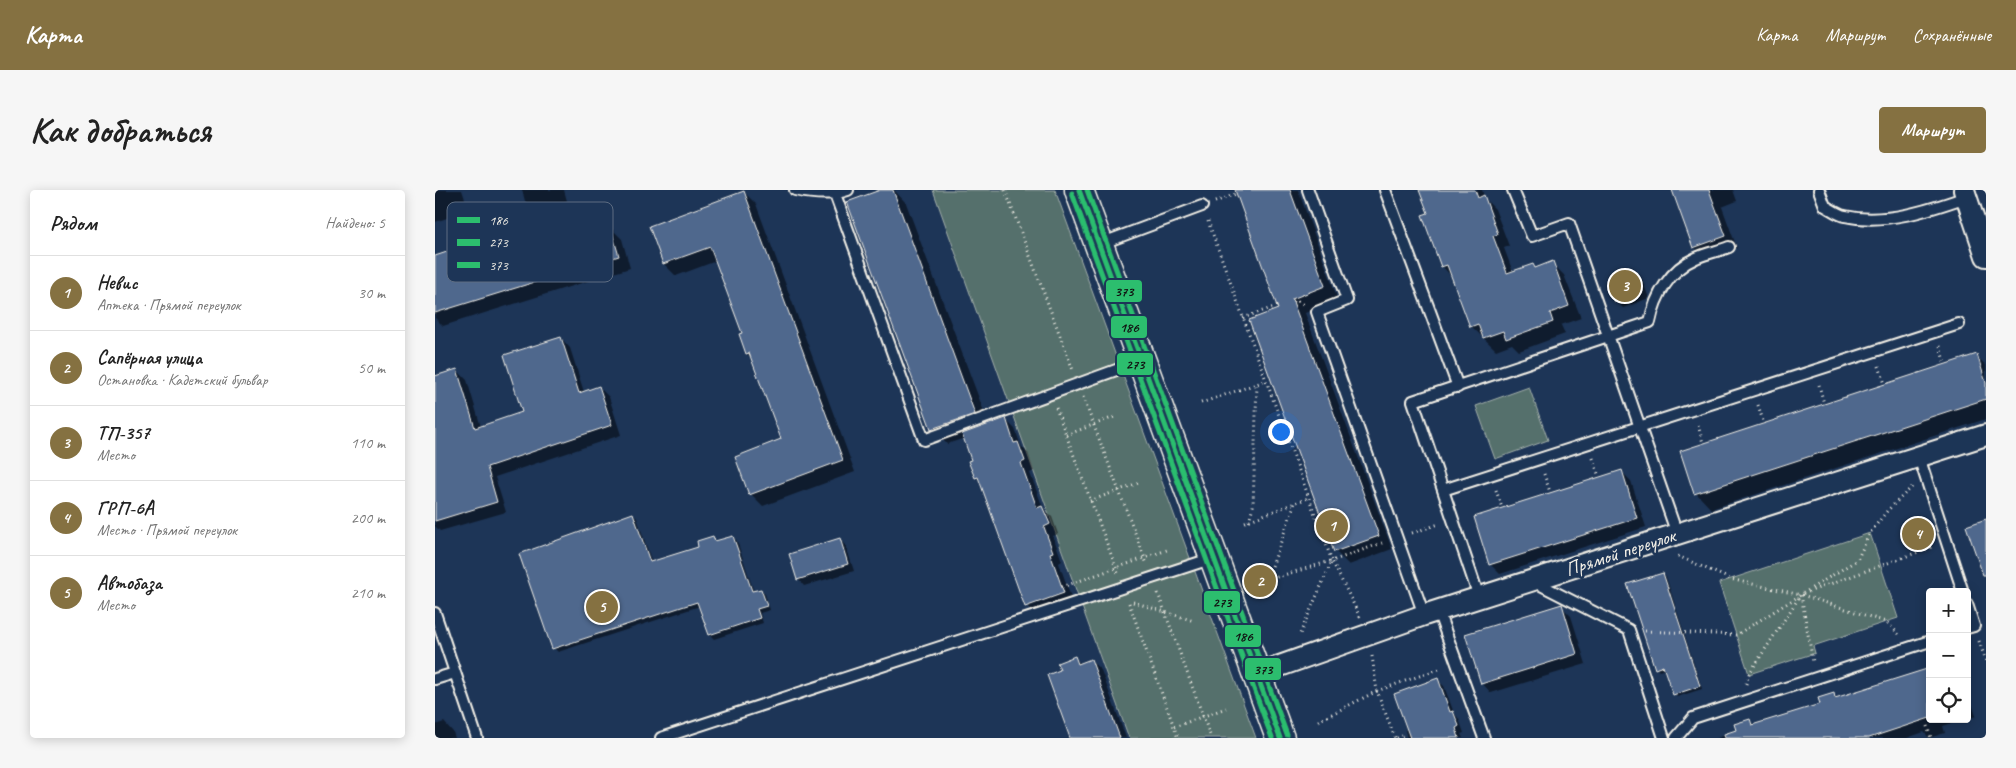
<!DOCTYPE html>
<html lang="ru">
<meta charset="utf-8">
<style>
body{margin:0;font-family:Caveat,sans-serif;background:#f6f6f6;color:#222}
.controls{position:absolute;right:15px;bottom:15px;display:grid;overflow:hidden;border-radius:5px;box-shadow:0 2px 12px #0003}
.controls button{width:45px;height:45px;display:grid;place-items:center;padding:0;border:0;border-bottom:1px solid #e0e0e0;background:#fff;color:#222;font:25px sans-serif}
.you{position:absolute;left:845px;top:241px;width:18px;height:18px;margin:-12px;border:4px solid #fff;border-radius:50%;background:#1a73e8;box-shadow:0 0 0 8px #1a73e833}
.badge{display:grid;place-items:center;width:32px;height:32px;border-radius:50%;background:#857141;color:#fff;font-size:16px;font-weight:700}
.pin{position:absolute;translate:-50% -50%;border:2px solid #fff;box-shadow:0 1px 5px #0006}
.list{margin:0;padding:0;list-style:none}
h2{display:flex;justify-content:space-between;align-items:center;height:65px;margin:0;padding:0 20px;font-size:21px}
h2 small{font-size:16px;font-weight:400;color:#767676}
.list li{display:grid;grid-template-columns:32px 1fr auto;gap:15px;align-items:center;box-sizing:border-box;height:75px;padding:0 20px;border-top:1px solid #e0e0e0}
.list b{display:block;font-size:19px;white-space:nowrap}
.list p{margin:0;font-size:16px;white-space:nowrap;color:#767676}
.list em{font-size:16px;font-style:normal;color:#767676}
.icon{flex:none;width:28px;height:28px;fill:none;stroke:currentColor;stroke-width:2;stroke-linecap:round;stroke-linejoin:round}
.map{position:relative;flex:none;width:1551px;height:548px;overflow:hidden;border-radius:5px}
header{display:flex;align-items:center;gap:30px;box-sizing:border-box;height:70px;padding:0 25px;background:#857141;color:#fff}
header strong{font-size:24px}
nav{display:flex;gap:28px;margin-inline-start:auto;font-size:18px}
.intro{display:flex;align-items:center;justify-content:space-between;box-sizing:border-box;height:120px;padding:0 30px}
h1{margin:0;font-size:35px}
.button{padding:12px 22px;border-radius:5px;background:#857141;color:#fff;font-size:18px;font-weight:700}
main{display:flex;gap:30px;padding:0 30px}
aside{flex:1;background:#fff;border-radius:5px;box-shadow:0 2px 12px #0003}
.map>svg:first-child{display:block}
</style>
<header>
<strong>Карта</strong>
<nav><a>Карта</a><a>Маршрут</a><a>Сохранённые</a></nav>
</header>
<div class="intro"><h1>Как добраться</h1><a class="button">Маршрут</a></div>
<main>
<aside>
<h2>Рядом<small>Найдено: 5</small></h2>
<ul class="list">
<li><span class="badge">1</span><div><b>Невис</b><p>Аптека · Прямой переулок</p></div><em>30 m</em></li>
<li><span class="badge">2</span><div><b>Сапёрная улица</b><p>Остановка · Кадетский бульвар</p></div><em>50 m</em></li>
<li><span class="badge">3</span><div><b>ТП-357</b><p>Место</p></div><em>110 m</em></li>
<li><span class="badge">4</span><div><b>ГРП-6А</b><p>Место · Прямой переулок</p></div><em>200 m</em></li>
<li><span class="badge">5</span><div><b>Автобаза</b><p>Место</p></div><em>210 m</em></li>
</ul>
</aside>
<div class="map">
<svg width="1551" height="548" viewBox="0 0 1551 548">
<rect width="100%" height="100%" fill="#1d3557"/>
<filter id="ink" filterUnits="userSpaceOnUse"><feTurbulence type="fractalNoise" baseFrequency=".02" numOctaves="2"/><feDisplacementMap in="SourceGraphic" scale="10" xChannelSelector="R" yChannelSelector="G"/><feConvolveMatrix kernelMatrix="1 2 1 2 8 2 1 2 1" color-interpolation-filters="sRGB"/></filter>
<g filter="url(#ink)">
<path fill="#556f6c" stroke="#a4b0aa" d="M498,0H620L821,548H694Z
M1094,197L1113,250L1060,269L1041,216Z
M1435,343L1463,428L1378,456L1380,463L1314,484L1284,393Z"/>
<path fill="#0007" d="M0,0H27L34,21L0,32Z
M87,0H129L132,11L100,20L90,11Z
M448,0H459L471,13L554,235L570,229L580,239L586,256L593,263L599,281L595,283L608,318L617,327L623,344L618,346L627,371L624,373L638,413L601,426L592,416L546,292L541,287L530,248L512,254L497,239Z
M801,0H863L903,110L870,123L957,359L914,375L900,361L845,120Z
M997,0H1047L1050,9L1060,19L1074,56L1069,58L1078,82L1098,75L1101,79L1117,73L1129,85L1146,128L1126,135L1130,144L1084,161L1077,154L1061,160L1036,136L1018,88L1007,76L995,24Z
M1238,0H1298L1302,11L1287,17L1302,58L1271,69L1259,57Z
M309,2L321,14L420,282L328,316L316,304L347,250L318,169L312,164L308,144L281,71L241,86L229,74Z
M175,37L187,49L195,78L8,136L0,128V67L24,60L36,72L38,78Z
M1200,83L1207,90L1214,108L1188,118L1181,111Z
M126,148L135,158L149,202L164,197L174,207L186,245L60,287L71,322L5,341L0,336V187L22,180L32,190L46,237L89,223Z
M1541,166L1551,175V229L1276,319L1261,303Z
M1186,281L1196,291L1211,337L1065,384L1055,374Z
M198,324L202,328L217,373L265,357L277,347L282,352L298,347L302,351L319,402L326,400L330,404L335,420L325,423L328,433L279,449L275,445L265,416L123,462L119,458Z
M405,350L411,356L419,381L369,396L363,389Z
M1228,384L1231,387L1267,499L1242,507L1239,504L1231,479L1224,481L1221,478Z
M1126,416L1136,426L1151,474L1056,503L1047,493Z
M640,468L646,474L656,471L666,480L691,548H636L627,481Z
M1495,479V529H1530L1508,536L1510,543L1494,548L1489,542L1472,548H1282L1303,541L1315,531L1320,536L1386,514L1398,504L1403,509Z
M1002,490L1009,496L1019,523L1024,529L1029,543L1026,544L1028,548H972L970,540L973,539Z
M1532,499L1541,526L1532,529Z
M9,532L18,542L20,548H0V535Z"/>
<path fill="#4f678d" stroke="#f4f1e8" d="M445,0H458L540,224L496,239L412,12Z
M800,0H855L890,96L857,109L944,346L899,362L814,130L843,119Z
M984,0H1040L1043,8L1049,5L1063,44L1058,46L1072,83L1098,74L1100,78L1118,71L1134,116L1115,123L1118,132L1071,149L1068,141L1048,148L1043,134L1035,137L1012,75L1006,77L987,25L993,23Z
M1237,0H1274L1291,46L1258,58Z
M309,1L408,270L314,305L300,267L346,249L314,163L311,164L304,144L307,143L275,57L228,74L214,36Z
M175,36L184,66L0,123V66L24,58L30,79Z
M1201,82L1208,102L1180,112L1173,91Z
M126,147L144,203L164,196L177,235L52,277L62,312L0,331V186L22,179L40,238L87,222L69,165Z
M1542,164L1551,193V209L1259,304L1245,261Z
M571,228L579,253L583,252L590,271L586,273L602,318L607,316L615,334L609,337L618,362L615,363L629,403L590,417L543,287L540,288L533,271L536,270L527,244Z
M1187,280L1202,328L1054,375L1039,327Z
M198,323L215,372L263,357L262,351L278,346L280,351L298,346L317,401L326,399L332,416L322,419L325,428L274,445L262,412L117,459L84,364Z
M1551,329V385H1548L1531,336Z
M405,348L413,374L362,390L354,364Z
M1228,383L1265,496L1238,505L1228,476L1220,479L1192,394Z
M1127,414L1142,464L1046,494L1030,444Z
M640,466L643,474L656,469L685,548H635L612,485L625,480L622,473Z
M1495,478V528L1434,548H1290L1289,544L1301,540L1299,534L1315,529L1317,535L1385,514L1383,508L1399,503L1400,508Z
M1003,488L1015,522L1018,521L1024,536L1021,538L1024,548H975L959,504Z"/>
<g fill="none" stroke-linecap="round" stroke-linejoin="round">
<defs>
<path id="lane" d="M360,0C378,4 396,6 413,0
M873,0L912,110L882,122L989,425
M950,0L1023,197
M1078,0L1097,46L1134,33L1242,344
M1384,0L1390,16C1396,19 1403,25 1410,26C1450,35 1494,20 1531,7
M400,4L489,250L706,171
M665,54L767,16
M1484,267L1528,402
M1008,300L1524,134
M1098,391L1194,440L1229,548
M1044,407L978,211L1215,132C1220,106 1235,79 1261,68C1272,63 1284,61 1294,57
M1532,414L1539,436L1532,438
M1003,421L1049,548
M0,423L42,548
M0,489L20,483
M226,548L778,368
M1241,548L1258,528L1495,451"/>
<path id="street" d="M1529,0L1551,66
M822,484L989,425L1551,245"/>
<path id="secondary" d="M644,0L845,548"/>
</defs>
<use href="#lane" stroke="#f4f1e8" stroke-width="14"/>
<use href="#street" stroke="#f4f1e8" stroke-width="24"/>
<use href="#secondary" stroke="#f4f1e8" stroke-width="31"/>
<path stroke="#f4f1e8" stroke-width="3" stroke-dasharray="1 4" stroke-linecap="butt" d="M570,0L638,180
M780,12L801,4
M773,31L897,371L864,446
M858,111L861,110L868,114
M808,128L842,116
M1505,156L1510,175
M1444,176L1450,194
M1384,195L1389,214
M648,207L712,374
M766,213L830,191
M1323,215L1329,234
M621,218L683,383
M1263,235L1268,253
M631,245L682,226
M1158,268L1164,287
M1109,284L1115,302
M1061,300L1067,318
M655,311L706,292
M814,331L818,316L822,193
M810,332L873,308
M977,343L1004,334
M1243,366L1295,389L1366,405L1378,472
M832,390L860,313
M832,390L896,371
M627,397L732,360
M1373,402L1497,357
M723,403L776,548
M1367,405L1451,432L1464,444
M698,412L759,431
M694,413L743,548
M925,427L897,371L947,353
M1210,441L1301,445L1422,370L1435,343L1452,321L1477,297
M1544,451L1551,471
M937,466L942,501L1007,478
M1311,494L1314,484L1365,406
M883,531L942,501L960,548
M1492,536L1496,548
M739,537L791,518
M962,548L970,545"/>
<use href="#lane" stroke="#1d3557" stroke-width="10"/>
<use href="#street" stroke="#1d3557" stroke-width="20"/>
<use href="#secondary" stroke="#1d3557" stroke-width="28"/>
<defs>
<path id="bus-1" d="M644,0L845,548"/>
<path id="bus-2" d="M637,3L837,548"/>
<path id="bus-3" d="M652,0L852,545"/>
</defs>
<use href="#bus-1" stroke="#1d3557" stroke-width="9"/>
<use href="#bus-2" stroke="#1d3557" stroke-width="9"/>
<use href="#bus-3" stroke="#1d3557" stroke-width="9"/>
<use href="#bus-1" stroke="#2cbe6e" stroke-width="5"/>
<use href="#bus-2" stroke="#2cbe6e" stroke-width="5"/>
<use href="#bus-3" stroke="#2cbe6e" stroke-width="5"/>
</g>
</g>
<g text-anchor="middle" stroke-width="5" stroke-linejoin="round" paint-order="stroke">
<g font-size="20" fill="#f4f1e8" stroke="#1d3557">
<text transform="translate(1185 362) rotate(-18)" y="7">Прямой переулок</text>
</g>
</g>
<rect x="12" y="12" width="166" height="80" rx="8" fill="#1d3557" stroke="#5e6d82" stroke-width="1"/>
<rect x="22" y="27" width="23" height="6" fill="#2cbe6e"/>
<rect x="22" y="49" width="23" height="7" fill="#2cbe6e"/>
<rect x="22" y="72" width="23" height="6" fill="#2cbe6e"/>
<g font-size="14" fill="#f4f1e8">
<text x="54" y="35">186</text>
<text x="54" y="57">273</text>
<text x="54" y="80">373</text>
</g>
<g stroke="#1d3557" stroke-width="2">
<rect x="670" y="89" width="38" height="24" rx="5" fill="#2cbe6e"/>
<rect x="675" y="125" width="38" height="24" rx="5" fill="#2cbe6e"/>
<rect x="681" y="162" width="38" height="24" rx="5" fill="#2cbe6e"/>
<rect x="768" y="400" width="38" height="24" rx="5" fill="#2cbe6e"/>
<rect x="789" y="434" width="38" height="24" rx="5" fill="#2cbe6e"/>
<rect x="809" y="467" width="38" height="24" rx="5" fill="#2cbe6e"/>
</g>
<g font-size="14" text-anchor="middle" font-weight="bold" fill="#111">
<text x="689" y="106">373</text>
<text x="694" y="142">186</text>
<text x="700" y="179">273</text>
<text x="787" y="417">273</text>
<text x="808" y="451">186</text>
<text x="828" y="484">373</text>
</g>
</svg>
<div class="controls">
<button>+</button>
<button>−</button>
<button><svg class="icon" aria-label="locate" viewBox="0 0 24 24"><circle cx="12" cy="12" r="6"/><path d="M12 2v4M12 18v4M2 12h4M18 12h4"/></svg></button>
</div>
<div class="you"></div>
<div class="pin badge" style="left:897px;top:336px">1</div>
<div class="pin badge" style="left:825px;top:391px">2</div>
<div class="pin badge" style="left:1190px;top:96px">3</div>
<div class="pin badge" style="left:1483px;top:344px">4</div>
<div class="pin badge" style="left:167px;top:417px">5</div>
</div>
</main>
